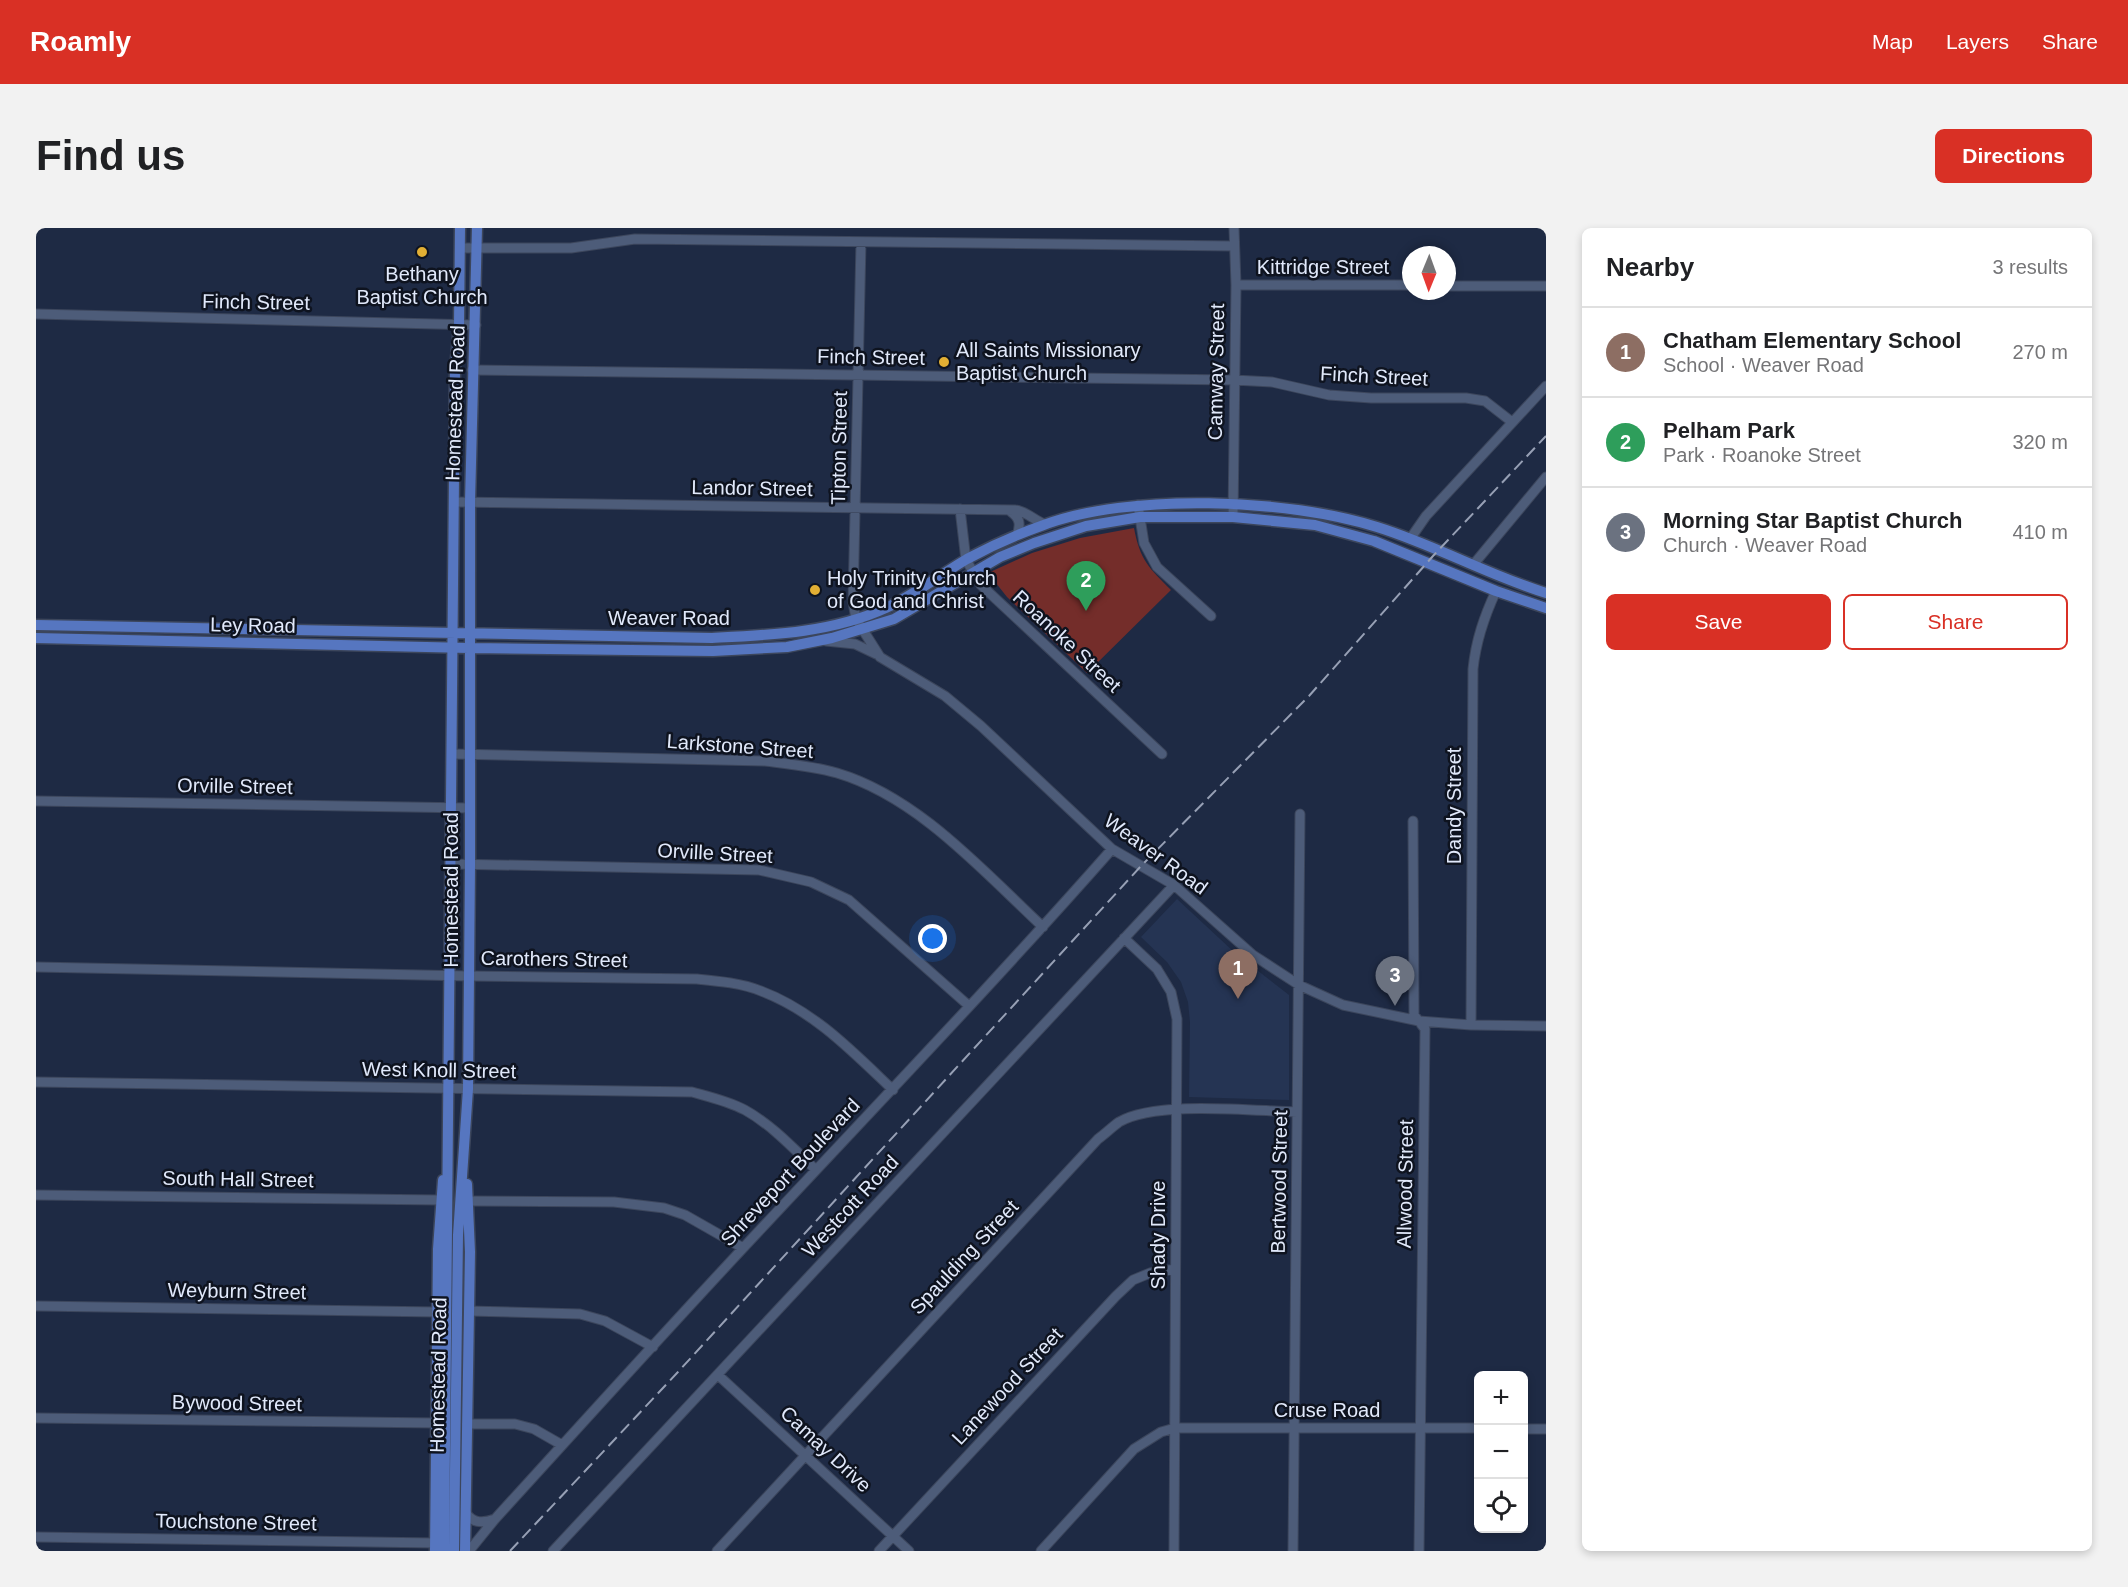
<!DOCTYPE html>
<meta charset="utf-8">
<style>
body{margin:0;font-family:Helvetica,sans-serif;background:#f2f2f2;color:#202124}
.controls{position:absolute;right:18px;bottom:18px;display:grid;overflow:hidden;border-radius:9px;box-shadow:0 3px 9px #0003}
.controls button{width:54px;height:54px;display:grid;place-items:center;padding:0;border:0;border-bottom:2px solid #e0e0e0;background:#fff;color:#202124;font:30px sans-serif}
.compass{position:absolute;left:1366px;top:18px;width:54px;height:54px;border-radius:50%;background:#fff;box-shadow:0 3px 9px #0003;rotate:181deg}
.you{position:absolute;left:897px;top:711px;width:21px;height:21px;margin:-15px;border:4px solid #fff;border-radius:50%;background:#1a73e8;box-shadow:0 0 0 9px #1a73e833}
.badge{display:grid;place-items:center;width:39px;height:39px;border-radius:50%;background:#d93025;color:#fff;font-size:20px;font-weight:700}
.pin{position:absolute;translate:-50% -50px;filter:drop-shadow(0 2px 3px #0008)}
.pin::after{content:'';position:absolute;top:32px;width:21px;height:18px;background:inherit;clip-path:polygon(0 0,100% 0,50% 100%)}
.list{margin:0;padding:0;list-style:none}
h2{display:flex;justify-content:space-between;align-items:center;height:78px;margin:0;padding:0 24px;font-size:26px}
h2 small{font-size:20px;font-weight:400;color:#757577}
.list li{display:grid;grid-template-columns:39px 1fr auto;gap:18px;align-items:center;box-sizing:border-box;height:90px;padding:0 24px;border-top:2px solid #e0e0e0}
.list b{display:block;font-size:22px;white-space:nowrap}
.list p{margin:0;font-size:20px;white-space:nowrap;color:#757577}
.list em{font-size:20px;font-style:normal;color:#757577}
.actions{display:flex;gap:12px;padding:18px 24px}
.actions a{flex:1;padding:14px 0;border:2px solid #d93025;border-radius:9px;text-align:center;font-size:21px;color:#d93025}
.actions .main{background:#d93025;color:#fff}
.icon{flex:none;width:33px;height:33px;fill:none;stroke:currentColor;stroke-width:2;stroke-linecap:round;stroke-linejoin:round}
.map{position:relative;flex:none;width:1510px;height:1323px;overflow:hidden;border-radius:9px}
header{display:flex;align-items:center;gap:36px;box-sizing:border-box;height:84px;padding:0 30px;background:#d93025;color:#fff}
header strong{font-size:28px}
nav{display:flex;gap:33px;margin-inline-start:auto;font-size:21px}
.intro{display:flex;align-items:center;justify-content:space-between;box-sizing:border-box;height:144px;padding:0 36px}
h1{margin:0;font-size:42px}
.button{padding:15px 27px;border-radius:9px;background:#d93025;color:#fff;font-size:21px;font-weight:700}
main{display:flex;gap:36px;padding:0 36px}
aside{flex:1;background:#fff;border-radius:9px;box-shadow:0 3px 9px #0003}
.map>svg:first-child{display:block}
</style>
<header>
<strong>Roamly</strong>
<nav><a>Map</a><a>Layers</a><a>Share</a></nav>
</header>
<div class="intro"><h1>Find us</h1><a class="button">Directions</a></div>
<main>
<div class="map">
<svg width="1510" height="1323" viewBox="0 0 1510 1323">
<rect width="100%" height="100%" fill="#1e2a44"/>
<path fill="#253453" d="M1141,671L1198,724L1253,767V872L1153,869L1154,794L1152,774L1145,754L1131,734L1105,709Z"/>
<path fill="#742d2a" d="M1098,300C1104,332 1113,340 1135,362L1051,445L971,369L952,345L996,325L1044,310Z"/>
<g fill="none" stroke-linecap="round" stroke-linejoin="round">
<defs>
<path id="minor" d="M825,14L817,374L820,391L844,429L909,468L945,498L1076,621L1138,657L1217,727L1263,757L1307,777L1383,793L1435,797L1510,798
M424,20H535L599,11L1198,18
M1200,57H1375
M1411,58H1510
M0,86L440,97
M436,142L1198,152L1236,154L1293,167L1335,170H1430L1449,173L1476,194
M419,274L979,282C990,283 998,292 1008,296
M1102,277L1108,315L1121,339L1175,388
M924,281L930,332L945,357L1126,526
M974,283C984,290 985,296 981,307
M1197,289L1200,57L1198,0
M1374,311L1390,288L1510,158
M1437,337L1510,249
M790,413L819,416L840,426
M417,526L729,533C753,536 777,538 801,545C882,569 947,643 1007,699
M0,573L434,580
M1377,593L1378,787L1389,801L1383,1323
M415,636L723,642L775,654L813,672L932,777
M1088,710L1121,741L1135,764L1141,791L1138,1323
M0,739L433,748L661,751C682,753 705,755 725,763C778,783 816,823 857,862
M1435,797L1437,441C1440,412 1448,389 1460,363
M0,854L656,864C674,869 692,873 709,882C736,897 758,921 780,942
M0,967L404,972
M432,973L578,974L628,980L649,987L707,1020
M0,1078L401,1084
M433,1083L544,1086L569,1093L617,1119
M682,1147L873,1323
M0,1190L401,1195
M431,1196H479L498,1201L526,1217
M1488,1201H1510
M430,1285C437,1296 448,1295 459,1291
M0,1309L399,1315
M433,1323L459,1291C542,1200 625,1108 709,1018C832,886 957,756 1076,621
M517,1323L1138,657
M681,1323L1062,911C1069,906 1076,899 1083,894C1120,872 1217,883 1261,884
M843,1323L1080,1068L1097,1052L1114,1045L1139,1041
M1005,1323L1098,1221L1125,1204L1139,1200H1442
M1257,1323L1264,586"/>
<path id="major" d="M0,397L676,410C735,407 795,405 850,380C878,367 904,347 931,331C955,318 980,307 1005,298C1093,264 1253,271 1341,299C1399,317 1452,347 1510,365
M0,410L433,420L677,423L751,419L796,410L858,391L964,329L998,315L1050,298L1104,289H1197L1279,297L1338,313L1460,363L1510,380
M399,1323L402,1021L407,952
M408,1323L419,142L423,97L424,0
M418,1323L422,1007L432,861L434,637V274L441,0
M429,1323L434,1024L431,956"/>
</defs>
<use href="#minor" stroke="#3c465c" stroke-width="11"/>
<use href="#major" stroke="#3c465c" stroke-width="13"/>
<use href="#minor" stroke="#4d5c79" stroke-width="9"/>
<use href="#major" stroke="#5676c0" stroke-width="10"/>
<path stroke="#97a0b5" stroke-width="2" stroke-dasharray="12 6" stroke-linecap="butt" d="M474,1323L641,1145L1105,638L1273,468L1397,328L1510,208"/>
</g>
<g fill="#e2af34" stroke="#0e131f" stroke-width="2">
<circle cx="386" cy="24" r="6"/>
<circle cx="908" cy="134" r="6"/>
<circle cx="779" cy="362" r="6"/>
</g>
<g text-anchor="middle" stroke-width="5" stroke-linejoin="round" paint-order="stroke">
<g font-size="20" fill="#e1e9fb" stroke="#0e131f">
<text x="1287" y="46">Kittridge Street</text>
<text transform="translate(220 74) rotate(1)" y="7">Finch Street</text>
<text transform="translate(835 129) rotate(1)" y="7">Finch Street</text>
<text transform="translate(1180 144) rotate(-89)" y="7">Camway Street</text>
<text transform="translate(1338 148) rotate(3)" y="7">Finch Street</text>
<text transform="translate(419 175) rotate(-88)" y="7">Homestead Road</text>
<text transform="translate(803 220) rotate(-89)" y="7">Tipton Street</text>
<text transform="translate(716 260) rotate(1)" y="7">Landor Street</text>
<text x="633" y="397">Weaver Road</text>
<text transform="translate(217 397) rotate(1)" y="7">Ley Road</text>
<text transform="translate(1031 413) rotate(43)" y="7">Roanoke Street</text>
<text transform="translate(704 518) rotate(4)" y="7">Larkstone Street</text>
<text transform="translate(199 558) rotate(1)" y="7">Orville Street</text>
<text transform="translate(1418 578) rotate(-90)" y="7">Dandy Street</text>
<text transform="translate(679 625) rotate(3)" y="7">Orville Street</text>
<text transform="translate(1120 626) rotate(36)" y="7">Weaver Road</text>
<text transform="translate(415 662) rotate(-90)" y="7">Homestead Road</text>
<text transform="translate(518 731) rotate(1)" y="7">Carothers Street</text>
<text transform="translate(403 842) rotate(1)" y="7">West Knoll Street</text>
<text transform="translate(754 944) rotate(-47)" y="7">Shreveport Boulevard</text>
<text transform="translate(202 951) rotate(1)" y="7">South Hall Street</text>
<text transform="translate(1243 954) rotate(-89)" y="7">Bertwood Street</text>
<text transform="translate(1369 956) rotate(-89)" y="7">Allwood Street</text>
<text transform="translate(814 978) rotate(-47)" y="7">Westcott Road</text>
<text transform="translate(1122 1007) rotate(-90)" y="7">Shady Drive</text>
<text transform="translate(928 1029) rotate(-47)" y="7">Spaulding Street</text>
<text transform="translate(201 1063) rotate(1)" y="7">Weyburn Street</text>
<text transform="translate(402 1147) rotate(-89)" y="7">Homestead Road</text>
<text transform="translate(971 1158) rotate(-47)" y="7">Lanewood Street</text>
<text transform="translate(201 1175) rotate(1)" y="7">Bywood Street</text>
<text x="1291" y="1189">Cruse Road</text>
<text transform="translate(790 1221) rotate(43)" y="7">Camay Drive</text>
<text transform="translate(200 1294) rotate(1)" y="7">Touchstone Street</text>
</g>
<g font-size="20" fill="#e1e9fb" stroke="#0e131f" text-anchor="start">
<text x="386" y="53" text-anchor="middle">Bethany<tspan x="386" dy="23">Baptist Church</tspan></text>
<text x="920" y="129">All Saints Missionary<tspan x="920" dy="23">Baptist Church</tspan></text>
<text x="791" y="357">Holy Trinity Church<tspan x="791" dy="23">of God and Christ</tspan></text>
</g>
</g>
</svg>
<div class="controls">
<button>+</button>
<button>−</button>
<button><svg class="icon" aria-label="locate" viewBox="0 0 24 24"><circle cx="12" cy="12" r="6"/><path d="M12 2v4M12 18v4M2 12h4M18 12h4"/></svg></button>
</div>
<svg class="compass" viewBox="-18 -18 36 36"><path d="M0-13l5 13h-10z" fill="#e53935"/><path d="M0 13l5-13h-10z" fill="#757577"/></svg>
<div class="you"></div>
<div class="pin badge" style="left:1202px;top:771px;background:#8d6e63">1</div>
<div class="pin badge" style="left:1050px;top:383px;background:#2e9e5b">2</div>
<div class="pin badge" style="left:1359px;top:778px;background:#6b7280">3</div>
</div>
<aside>
<h2>Nearby<small>3 results</small></h2>
<ul class="list">
<li><span class="badge" style="background:#8d6e63">1</span><div><b>Chatham Elementary School</b><p>School · Weaver Road</p></div><em>270 m</em></li>
<li><span class="badge" style="background:#2e9e5b">2</span><div><b>Pelham Park</b><p>Park · Roanoke Street</p></div><em>320 m</em></li>
<li><span class="badge" style="background:#6b7280">3</span><div><b>Morning Star Baptist Church</b><p>Church · Weaver Road</p></div><em>410 m</em></li>
</ul>
<div class="actions"><a class="main">Save</a><a>Share</a></div>
</aside>
</main>
